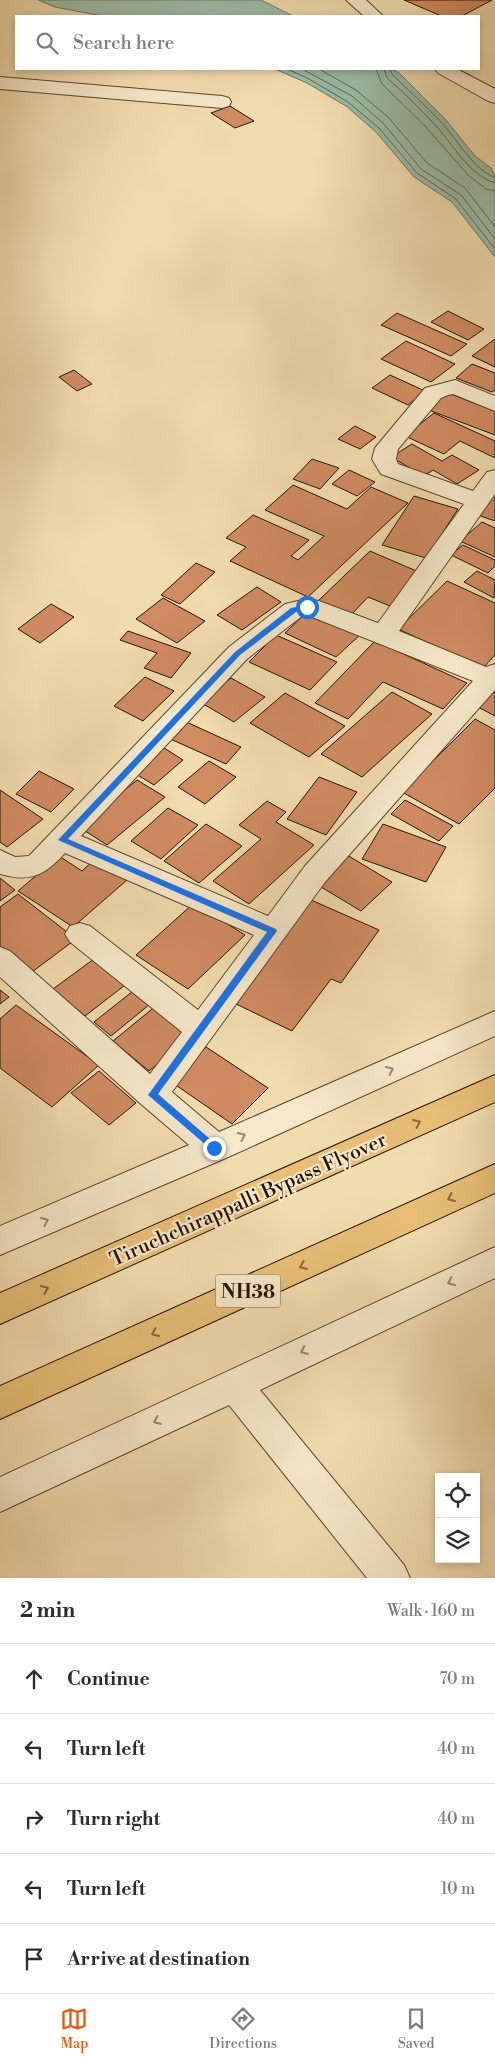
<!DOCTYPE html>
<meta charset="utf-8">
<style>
body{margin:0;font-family:"Libre Bodoni",serif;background:#f7f7f7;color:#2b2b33}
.controls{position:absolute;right:15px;bottom:15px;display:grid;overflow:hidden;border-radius:0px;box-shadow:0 2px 8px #0003}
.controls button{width:45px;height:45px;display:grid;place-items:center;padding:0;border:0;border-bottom:1px solid #e1e1e2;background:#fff;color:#2b2b33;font:25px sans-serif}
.stop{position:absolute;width:15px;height:15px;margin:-11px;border:4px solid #1a73e8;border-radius:50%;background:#fff}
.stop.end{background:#1a73e8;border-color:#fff;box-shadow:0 1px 5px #0008}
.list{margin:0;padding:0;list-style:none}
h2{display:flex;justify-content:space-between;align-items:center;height:65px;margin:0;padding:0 20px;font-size:21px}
h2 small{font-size:16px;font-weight:400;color:#7c7c81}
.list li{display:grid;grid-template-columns:32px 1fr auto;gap:15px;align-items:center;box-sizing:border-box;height:70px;padding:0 20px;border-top:1px solid #e1e1e2}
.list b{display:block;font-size:19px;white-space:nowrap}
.list em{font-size:16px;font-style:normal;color:#7c7c81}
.icon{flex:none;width:28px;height:28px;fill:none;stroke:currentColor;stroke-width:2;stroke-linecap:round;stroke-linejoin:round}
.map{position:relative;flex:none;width:495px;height:1578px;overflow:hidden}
.search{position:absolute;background:#fff;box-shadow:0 2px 8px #0003;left:15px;right:15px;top:15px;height:55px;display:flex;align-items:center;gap:12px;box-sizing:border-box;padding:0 18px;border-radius:0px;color:#7c7c81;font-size:19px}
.sheet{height:415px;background:#fff}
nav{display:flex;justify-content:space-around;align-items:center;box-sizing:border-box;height:70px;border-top:1px solid #e1e1e2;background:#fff;font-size:14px;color:#7c7c81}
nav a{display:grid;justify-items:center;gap:2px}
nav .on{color:#ea580c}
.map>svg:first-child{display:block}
</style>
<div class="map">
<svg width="495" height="1578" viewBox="0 0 495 1578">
<rect width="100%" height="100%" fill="#f1dcae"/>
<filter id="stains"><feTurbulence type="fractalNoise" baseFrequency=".004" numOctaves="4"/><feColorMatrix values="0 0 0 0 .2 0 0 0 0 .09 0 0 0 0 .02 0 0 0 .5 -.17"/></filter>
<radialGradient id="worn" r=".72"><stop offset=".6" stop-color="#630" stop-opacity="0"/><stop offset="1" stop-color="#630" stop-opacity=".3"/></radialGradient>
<path fill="#9bbca7" stroke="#6c7866" d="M38,0H261L293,16H102L55,7Z
M275,69H392L399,73L446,120L475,156L491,168L495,176V257L452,202L414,177L376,132L346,106L307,83Z"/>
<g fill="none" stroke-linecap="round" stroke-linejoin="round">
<path stroke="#606856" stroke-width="1" d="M287,69L309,79L348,102L379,128L417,173L456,199L495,249
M302,69L352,96L383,123L421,169L461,195L495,239
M319,69L356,90L389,118L427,163L465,188L495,227
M376,69L382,84L425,126L469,176L486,189L495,191
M384,69L387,78C405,93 421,110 437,127C454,146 469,175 495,183
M390,69L392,74C408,90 426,106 442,123C455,137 476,173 495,177"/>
</g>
<path fill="#d08b61" stroke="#261304" d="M404,0H492L462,16H436L439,15Z
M230,106L254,121L235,128L211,113Z
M448,311L484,329L468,340L431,322Z
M397,313L467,344L451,356L381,325Z
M495,339V367L472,356Z
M406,341L455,364L431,382L381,359Z
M472,364L495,373V390L492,392L456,378Z
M74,370L92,384L77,391L59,377Z
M390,375L425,391L408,405L372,388Z
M443,391L495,411V435L426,409Z
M434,413L495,441V458L460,441L444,454L405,436Z
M355,426L376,437L360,449L338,439Z
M412,444L442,461L452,455L479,470L457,484L433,470L424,476L391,457Z
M312,459L339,468L320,489L293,479Z
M349,470L375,482L357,496L332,484Z
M293,485L347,509L371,487L408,503L308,597L230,561L246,547L226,538L253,515L309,540L291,556L298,560L324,536L265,510Z
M495,489V521L475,514Z
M414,496L458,509L426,558L382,545Z
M482,522L495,528V557L460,541Z
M463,545L495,560V566L488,573L451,555Z
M370,551L421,573L390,606L368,597L350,616L317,602Z
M196,563L215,572L180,604L161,595Z
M477,571L495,580L494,598L464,582Z
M447,581L495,603V655L483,668L398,629Z
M257,587L281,602L242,630L217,615Z
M163,598L205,621L177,643L136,619Z
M51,604L74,617L40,643L18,629Z
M310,609L361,634L336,657L285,633Z
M128,631L191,653L171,678L144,668L157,653L120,640Z
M276,635L337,662L310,690L249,662Z
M375,641L467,683L443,709L383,682L348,719L315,703Z
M145,677L174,691L143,721L114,706Z
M231,678L265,697L234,722L200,702Z
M495,690V716L476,706Z
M392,692L432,714L362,777L321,754Z
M285,693L345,726L309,757L250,723Z
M475,719L495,730V788L459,824L402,792Z
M182,720L241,747L226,764L166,737Z
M161,746L183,760L154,785L131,771Z
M209,761L236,777L205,804L178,787Z
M39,771L74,789L51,812L16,794Z
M319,777L357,792L326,835L287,819Z
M137,780L165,797L107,845L79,827Z
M0,790L43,819L7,847L0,842Z
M405,800L453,826L439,841L391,814Z
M267,801L286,812L276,822L314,845L249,904L213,881L261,839L239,825Z
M168,808L198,825L161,859L131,841Z
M206,824L242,846L199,883L164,861Z
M383,824L446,847L426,882L362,859Z
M347,855L392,882L361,911L316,884Z
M59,856L82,871L95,859L127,880L73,927L18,891Z
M0,878L15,890L0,901Z
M18,894L76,939L32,972L0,947V907Z
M311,900L379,930L341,983L331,979L292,1031L232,1002Z
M194,903L245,935L188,989L136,955Z
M98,956L129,982L85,1016L53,989Z
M138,987L155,1000L111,1036L94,1022Z
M0,990L9,997L0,1004Z
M16,1005L99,1065L52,1107L0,1068V1019Z
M157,1005L194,1033L149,1071L113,1041Z
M206,1047L268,1088L232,1124L170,1081Z
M99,1071L136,1103L109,1125L71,1093Z"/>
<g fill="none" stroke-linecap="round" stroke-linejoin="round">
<defs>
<path id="minor" d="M346,0H366L383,16H364Z
M435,69H457L495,89V103L488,101L438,73Z
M0,77L222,96L229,98L231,102L229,106L222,108L0,89Z
M455,380L495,396V411L453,394L448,395L441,398L398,449L396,459L398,464L473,491L487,472L495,470V494L399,631L486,667L495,664V690L325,882L172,1092L219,1132L495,1011V1036L226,1158L0,1255V1226L189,1145L141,1104L0,977V947L10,951L150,1074L182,1032L70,942L65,934L70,926L80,923L90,926L198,1010L254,935L65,853C45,875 31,883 0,874V850L15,857L29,856L229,647L285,604L307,599L319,601L378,623L464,504L381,474L372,459L375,448L425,388ZM307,615L473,681L305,866L268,916L81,836L247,659L302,616Z
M495,1247V1278L260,1390L404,1565L410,1578H367L229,1405L0,1512V1477Z"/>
<path id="highway" d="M495,1075V1102L0,1324V1293Z
M495,1164V1193L0,1419V1386Z"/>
</defs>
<use href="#minor" stroke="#59452e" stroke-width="2"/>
<use href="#highway" stroke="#261304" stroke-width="2"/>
<use href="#minor" fill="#f6e8ca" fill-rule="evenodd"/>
<use href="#highway" fill="#e8be77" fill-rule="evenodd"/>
</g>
<defs><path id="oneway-chevron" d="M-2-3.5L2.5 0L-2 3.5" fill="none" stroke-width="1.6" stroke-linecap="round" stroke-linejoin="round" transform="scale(1.25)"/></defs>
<g stroke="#988871">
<use href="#oneway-chevron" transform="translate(390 1070) rotate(-24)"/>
<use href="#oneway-chevron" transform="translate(242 1136) rotate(-24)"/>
<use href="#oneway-chevron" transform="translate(45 1221) rotate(-23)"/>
<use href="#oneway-chevron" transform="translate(451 1282) rotate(155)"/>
<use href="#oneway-chevron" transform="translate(304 1351) rotate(155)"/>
<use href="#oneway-chevron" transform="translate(157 1421) rotate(155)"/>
</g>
<g stroke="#87683e">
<use href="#oneway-chevron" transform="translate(417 1123) rotate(-24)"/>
<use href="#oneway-chevron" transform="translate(451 1198) rotate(156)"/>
<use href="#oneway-chevron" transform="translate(303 1266) rotate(156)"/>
<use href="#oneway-chevron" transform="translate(45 1289) rotate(-24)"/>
<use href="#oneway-chevron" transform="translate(155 1333) rotate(156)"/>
</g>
<path fill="#1a73e8" d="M307,605L310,606V609L296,612L240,655L68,839L276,929L277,931L158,1094L218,1146L219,1148L214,1152L148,1095L267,932L58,840L235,652L291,608Z"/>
<g text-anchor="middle" stroke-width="4.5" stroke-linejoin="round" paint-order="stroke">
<rect fill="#f6e8ca" stroke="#64533f" stroke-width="1" x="215.5" y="1274.5" width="65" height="33" rx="4"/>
<g font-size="19" font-weight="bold" fill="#261304">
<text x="248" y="1298">NH38</text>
</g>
<g font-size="20" fill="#261304" stroke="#f6e8ca">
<text transform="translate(248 1199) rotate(-24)" y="7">Tiruchchirappalli Bypass Flyover</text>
</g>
</g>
<rect width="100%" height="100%" filter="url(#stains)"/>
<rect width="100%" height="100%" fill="url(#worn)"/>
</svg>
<div class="controls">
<button><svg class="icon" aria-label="locate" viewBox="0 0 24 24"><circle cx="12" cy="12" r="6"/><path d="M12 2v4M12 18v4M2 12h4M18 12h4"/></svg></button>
<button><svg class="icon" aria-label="layers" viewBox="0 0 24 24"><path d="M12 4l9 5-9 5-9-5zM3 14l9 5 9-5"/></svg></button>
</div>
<div class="stop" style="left:307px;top:607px"></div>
<div class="stop end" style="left:214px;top:1148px"></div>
<div class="search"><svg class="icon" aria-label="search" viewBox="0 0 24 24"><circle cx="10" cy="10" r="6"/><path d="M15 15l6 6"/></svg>Search here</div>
</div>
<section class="sheet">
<h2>2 min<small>Walk · 160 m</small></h2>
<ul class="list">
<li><svg class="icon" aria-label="ahead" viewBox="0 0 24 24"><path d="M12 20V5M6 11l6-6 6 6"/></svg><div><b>Continue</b></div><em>70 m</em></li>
<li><svg class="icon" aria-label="left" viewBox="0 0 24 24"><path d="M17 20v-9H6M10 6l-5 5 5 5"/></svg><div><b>Turn left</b></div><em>40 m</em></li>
<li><svg class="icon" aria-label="right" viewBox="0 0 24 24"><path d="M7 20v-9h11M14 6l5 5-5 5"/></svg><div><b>Turn right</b></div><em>40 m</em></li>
<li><svg class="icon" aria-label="left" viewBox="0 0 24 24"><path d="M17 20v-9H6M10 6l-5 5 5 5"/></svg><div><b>Turn left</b></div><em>10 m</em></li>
<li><svg class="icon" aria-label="arrive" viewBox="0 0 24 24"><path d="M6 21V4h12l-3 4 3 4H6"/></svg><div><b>Arrive at destination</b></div></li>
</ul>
</section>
<nav>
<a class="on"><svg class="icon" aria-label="map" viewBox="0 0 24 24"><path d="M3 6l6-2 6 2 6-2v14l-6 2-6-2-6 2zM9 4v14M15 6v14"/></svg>Map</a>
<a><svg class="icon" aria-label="directions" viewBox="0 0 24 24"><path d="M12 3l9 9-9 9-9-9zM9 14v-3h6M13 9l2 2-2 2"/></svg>Directions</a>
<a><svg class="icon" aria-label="saved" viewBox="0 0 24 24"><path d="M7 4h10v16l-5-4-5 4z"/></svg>Saved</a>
</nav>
